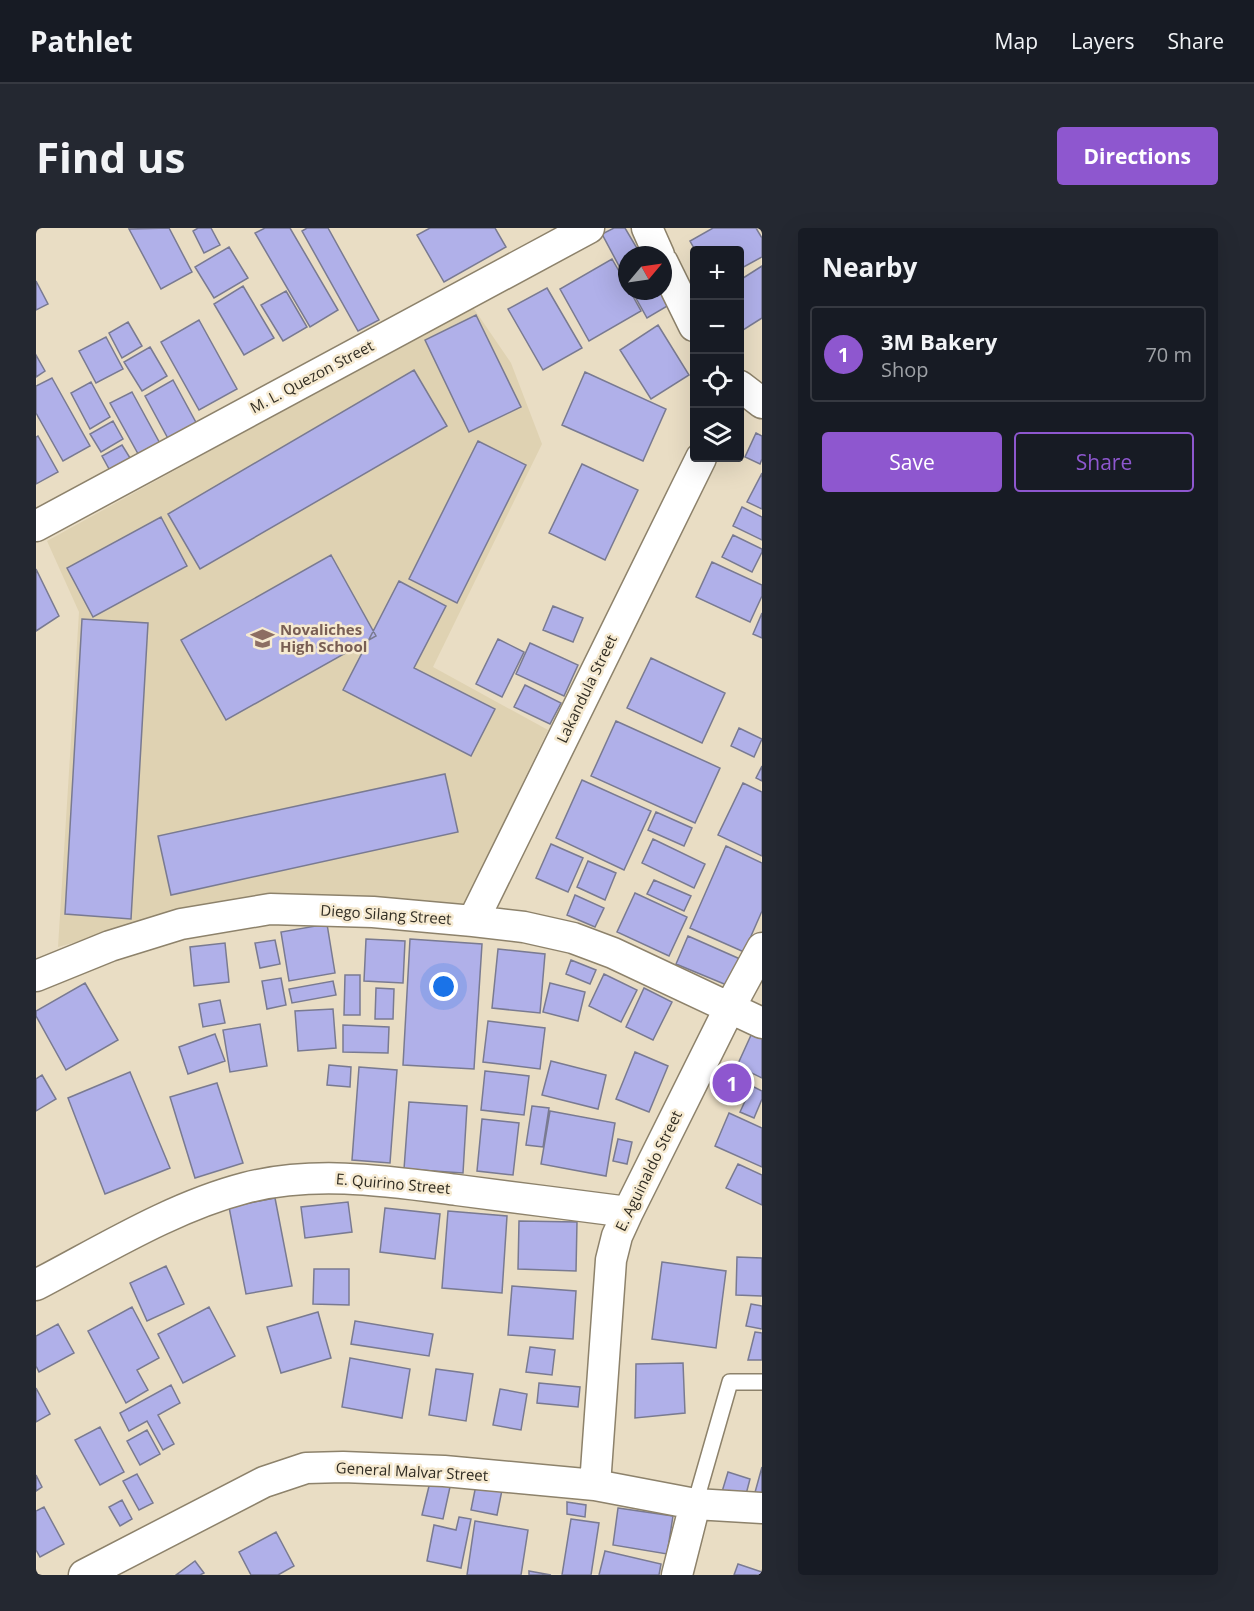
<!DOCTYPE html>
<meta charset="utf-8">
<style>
body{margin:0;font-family:"Open Sans",sans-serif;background:#242831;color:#f1f3f6}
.controls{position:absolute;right:18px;top:18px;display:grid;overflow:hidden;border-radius:6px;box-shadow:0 6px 24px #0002}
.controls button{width:54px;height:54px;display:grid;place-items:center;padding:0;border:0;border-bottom:2px solid #363941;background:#171b24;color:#f1f3f6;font:30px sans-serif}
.compass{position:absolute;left:582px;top:18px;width:54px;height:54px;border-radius:50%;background:#171b24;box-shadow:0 6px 24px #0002;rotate:61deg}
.you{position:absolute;left:408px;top:759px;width:21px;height:21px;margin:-15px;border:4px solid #fff;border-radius:50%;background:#1a73e8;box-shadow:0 0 0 9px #1a73e833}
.badge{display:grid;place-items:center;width:39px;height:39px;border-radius:50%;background:#8e57cf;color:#fff;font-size:20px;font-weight:700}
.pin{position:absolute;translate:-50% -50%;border:3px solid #fff;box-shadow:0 2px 6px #0006}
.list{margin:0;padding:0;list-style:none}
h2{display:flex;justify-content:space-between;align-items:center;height:78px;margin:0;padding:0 24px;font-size:26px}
h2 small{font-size:20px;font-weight:400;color:#9ea1a6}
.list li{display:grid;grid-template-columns:39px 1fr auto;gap:18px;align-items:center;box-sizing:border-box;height:96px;margin:0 12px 12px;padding:0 12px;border:2px solid #363941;border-radius:6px}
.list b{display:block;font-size:22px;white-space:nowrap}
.list p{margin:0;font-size:20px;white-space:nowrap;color:#9ea1a6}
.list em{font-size:20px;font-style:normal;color:#9ea1a6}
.actions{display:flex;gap:12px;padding:18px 24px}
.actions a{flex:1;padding:14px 0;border:2px solid #8e57cf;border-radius:6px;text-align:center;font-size:21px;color:#8e57cf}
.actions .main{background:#8e57cf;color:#fff}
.icon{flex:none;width:33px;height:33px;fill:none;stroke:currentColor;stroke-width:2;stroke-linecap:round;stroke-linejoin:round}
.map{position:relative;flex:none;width:726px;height:1347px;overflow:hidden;border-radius:6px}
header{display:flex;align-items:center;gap:36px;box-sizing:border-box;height:84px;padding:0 30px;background:#171b24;border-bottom:2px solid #363941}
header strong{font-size:28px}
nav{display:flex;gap:33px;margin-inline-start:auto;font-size:21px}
.intro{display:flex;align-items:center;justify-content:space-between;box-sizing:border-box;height:144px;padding:0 36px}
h1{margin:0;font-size:42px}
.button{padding:15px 27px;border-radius:6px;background:#8e57cf;color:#fff;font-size:21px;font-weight:700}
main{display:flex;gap:36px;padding:0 36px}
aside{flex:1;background:#171b24;border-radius:6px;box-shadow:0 6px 24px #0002}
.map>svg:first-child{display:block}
</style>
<header>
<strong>Pathlet</strong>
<nav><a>Map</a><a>Layers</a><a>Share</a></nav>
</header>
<div class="intro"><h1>Find us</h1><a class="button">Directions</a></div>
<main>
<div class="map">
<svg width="726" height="1347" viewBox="0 0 726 1347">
<rect width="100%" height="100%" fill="#e9ddc4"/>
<path fill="#dfd2b2" d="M436,78L475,135L506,216L397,439L512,502L426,680L143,686L22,719L43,384L11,313Z"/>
<path fill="#b0b0e9" stroke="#797a91" stroke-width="1.5" d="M133,0L156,44L125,61L93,1Z
M162,0H175L184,17L168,25L157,3Z
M229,0H254L302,82L274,99L219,5Z
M271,0H292L343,92L322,103L266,3Z
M394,0H459L470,19L408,54L381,7Z
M578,0H589L605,27H591V53L566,6Z
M677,0H720L726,10V29L704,41V22H659L654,13Z
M193,19L212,50L178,70L159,39Z
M576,31L591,57V63H594L605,83L553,113L524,61Z
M726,38V90L704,104V52Z
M0,53L12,76L0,82Z
M207,58L238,110L208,127L178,76Z
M511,60L546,120L507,142L472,81Z
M250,63L271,99L247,113L225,77Z
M596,63H625L633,77L611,90Z
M440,87L485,179L433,204L389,112Z
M163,92L201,161L163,182L125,114Z
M92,94L106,118L86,130L73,105Z
M622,97L653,147L615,171L584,122Z
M70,109L87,141L60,155L43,123Z
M114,119L131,148L106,163L88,134Z
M0,127L9,143L0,149Z
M378,142L411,198L164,341L132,286Z
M549,144L630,181L607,233L526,197Z
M16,150L54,218L27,233L0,185V158Z
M137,152L163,200L135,216L109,168Z
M55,154L74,189L54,201L35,165Z
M96,164L127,221L106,233L74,175Z
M77,193L87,211L65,224L54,206Z
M720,205L726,208V231L724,236L709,229Z
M2,208L22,244L0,256V209Z
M442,213L490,237L421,375L373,351Z
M86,217L99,238L78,250L66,228Z
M546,236L602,262L569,332L513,305Z
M726,245V281L711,274Z
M706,279L726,289V312L697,298Z
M125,289L151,338L57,389L31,340Z
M697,307L726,321V324L716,344L686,329Z
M295,327L340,408L190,492L145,412Z
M676,334L726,357V368L714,394L660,369Z
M0,341L23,388L0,403Z
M363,353L410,378L378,440L459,481L435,528L307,462Z
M517,378L547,390L537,414L507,402Z
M726,385V410L717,406Z
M46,391L112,395L95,691L29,686Z
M462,411L488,424L466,469L440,456Z
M494,415L542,437L528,468L480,446Z
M615,430L689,465L666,515L591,480Z
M489,457L525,475L514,496L478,479Z
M580,493L684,540L659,595L555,548Z
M703,500L726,511L718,529L695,518Z
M726,538V553L720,550Z
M409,546L422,604L135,667L122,608Z
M546,552L615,583L588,642L520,610Z
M707,555L726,564V628L682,607Z
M620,584L656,600L648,618L612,602Z
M617,611L669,636L658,660L606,635Z
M515,616L547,630L532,664L500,650Z
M690,618L726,635V683L708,724L654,700Z
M552,633L580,645L569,672L541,659Z
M618,652L655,668L648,683L611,666Z
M599,665L651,689L633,728L581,704Z
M539,667L568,680L559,699L531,687Z
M291,696L299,745L253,753L245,704Z
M652,708L704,731L693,758L640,736Z
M330,711L369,713L367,755L328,753Z
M374,711L446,716L438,841L367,837Z
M239,712L244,736L224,740L219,715Z
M189,715L193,754L158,758L154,719Z
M462,721L509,726L504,785L456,780Z
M535,732L560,742L554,756L530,746Z
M568,746L601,762L585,794L553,778Z
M309,747H324V787H308Z
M245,750L250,777L231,781L226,753Z
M297,753L300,767L256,775L253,761Z
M49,755L82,812L30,842L0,788V783Z
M514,755L549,764L542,793L507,784Z
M340,760L358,761L357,791H339Z
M608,760L636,774L617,812L590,799Z
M184,772L189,795L167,799L163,776Z
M297,781L300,820L262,823L259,783Z
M452,793L509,800L504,841L447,834Z
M224,796L231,838L194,844L187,802Z
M307,797L353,799L352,825L307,824Z
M716,805L726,810V850L701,838Z
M179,806L189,833L152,846L143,819Z
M599,824L632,838L613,884L580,871Z
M515,833L570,847L562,881L506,867Z
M691,836L714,847L701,873L678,862Z
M293,837L315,839L314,859L291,857Z
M323,839L361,842L354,935L316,932Z
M449,843L493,848L488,887L445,882Z
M94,844L134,940L69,966L32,870Z
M6,847L20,871L0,883V851Z
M181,855L207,935L159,950L134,869Z
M716,858L726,863V871L718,890L704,884Z
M373,874L431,878L427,945L368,941Z
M496,878L513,880L507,919L490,917Z
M514,883L579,895L570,948L505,936Z
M693,885L726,900V939L679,918Z
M446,891L483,895L477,947L441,943Z
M582,911L596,914L591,936L577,933Z
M702,936L726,947V977L690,960Z
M239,970L256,1058L210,1066L193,979Z
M312,974L316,1004L269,1010L265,979Z
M349,980L404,986L399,1031L344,1024Z
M412,983L471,988L466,1065L406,1060Z
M483,993L541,994L540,1043L482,1041Z
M701,1029L726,1030V1068L700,1067Z
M626,1034L690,1043L680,1120L616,1111Z
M130,1038L148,1076L111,1093L94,1055Z
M278,1041H313V1077L277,1076Z
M476,1058L540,1063L537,1111L472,1107Z
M715,1076L726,1078V1101L710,1098Z
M96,1079L123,1130L101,1142L112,1162L90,1175L52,1103Z
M173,1079L199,1128L147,1155L122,1106Z
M282,1084L295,1130L245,1145L231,1099Z
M319,1093L397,1106L393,1128L315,1116Z
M22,1096L38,1125L3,1144L0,1138V1108Z
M719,1104L726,1105V1132H712Z
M494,1119L519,1122L516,1147L490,1144Z
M314,1130L374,1141L366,1190L306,1179Z
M647,1135L649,1185L599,1190L600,1136Z
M400,1141L437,1146L430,1193L393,1187Z
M503,1155L544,1159L542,1179L501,1175Z
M135,1157L144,1175L122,1187L138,1216L127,1222L111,1193L93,1203L84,1185Z
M0,1160L14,1186L0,1194Z
M464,1161L491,1166L485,1202L457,1197Z
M64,1199L88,1244L64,1257L39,1212Z
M111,1202L124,1226L104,1237L91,1213Z
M726,1239V1270L718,1268Z
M692,1244L714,1251L708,1274L685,1267Z
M101,1246L117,1275L103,1282L87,1253Z
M0,1247L6,1259L0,1263Z
M394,1254L414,1259L407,1291L386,1287Z
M440,1257L466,1262L461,1287L435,1282Z
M86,1272L96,1291L84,1298L73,1279Z
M531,1274L550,1277L549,1289L531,1286Z
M8,1279L28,1316L4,1329L0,1322V1283Z
M582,1280L637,1288L631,1326L577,1317Z
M423,1289L435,1291L425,1340L391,1333L398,1297L420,1302Z
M535,1291L563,1295L555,1347H526Z
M439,1293L492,1302L485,1347H431Z
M240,1304L258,1338L242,1347H215L203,1324Z
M569,1323L625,1336L623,1347H563Z
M159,1333L168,1345L164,1347H140Z
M702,1336L726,1344V1347H698Z
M493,1343L515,1347H493Z"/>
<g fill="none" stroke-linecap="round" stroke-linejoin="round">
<defs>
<path id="service" d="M659,1276L694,1154H726"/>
<path id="minor" d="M611,0L623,27
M627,35L658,98
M704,158L726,175
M0,298L553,0
M437,693L665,230
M0,748L74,718L145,696L234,681L337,684L437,693L488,699L537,710L577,725L726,795
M0,1057C67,1022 136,979 209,960C279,942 351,953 421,962C478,969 535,977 592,984
M559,1257L575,1032L581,1008L592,984L694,779L726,720
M48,1347L228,1254L270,1240L307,1239L408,1243L559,1257L659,1276L726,1280
M641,1347L659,1276"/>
</defs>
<use href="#service" stroke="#8d826b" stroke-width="18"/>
<use href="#minor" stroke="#8d826b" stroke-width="33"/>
<use href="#service" stroke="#fff" stroke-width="15"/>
<use href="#minor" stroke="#fff" stroke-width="30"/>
</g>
<defs>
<symbol id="school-bare" viewBox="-9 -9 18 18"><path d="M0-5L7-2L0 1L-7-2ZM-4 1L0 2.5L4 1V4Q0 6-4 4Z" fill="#8d6e63" stroke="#f6ead1" stroke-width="2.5" paint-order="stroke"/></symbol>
</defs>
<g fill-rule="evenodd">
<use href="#school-bare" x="210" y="394" width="33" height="33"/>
</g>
<g text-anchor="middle" stroke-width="5" stroke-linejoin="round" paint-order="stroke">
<g font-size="15" fill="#312d23" stroke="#f6ead1">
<text transform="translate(276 149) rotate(-28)" y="5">M. L. Quezon Street</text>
<text transform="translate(551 461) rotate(-64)" y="5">Lakandula Street</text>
<text transform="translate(350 687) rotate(4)" y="5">Diego Silang Street</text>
<text transform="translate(613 943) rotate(-64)" y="5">E. Aguinaldo Street</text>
<text transform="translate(357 956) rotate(5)" y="5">E. Quirino Street</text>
<text transform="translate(376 1244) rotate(3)" y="5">General Malvar Street</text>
</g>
<g font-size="15" font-weight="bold" fill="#785e54" stroke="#f6ead1" text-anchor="start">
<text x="244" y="407">Novaliches<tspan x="244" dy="17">High School</tspan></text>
</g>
</g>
</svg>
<div class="controls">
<button>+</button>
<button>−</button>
<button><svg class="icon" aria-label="locate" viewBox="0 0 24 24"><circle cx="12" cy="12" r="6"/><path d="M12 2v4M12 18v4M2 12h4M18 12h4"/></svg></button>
<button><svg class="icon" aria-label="layers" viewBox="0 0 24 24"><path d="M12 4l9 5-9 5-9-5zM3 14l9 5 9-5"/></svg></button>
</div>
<svg class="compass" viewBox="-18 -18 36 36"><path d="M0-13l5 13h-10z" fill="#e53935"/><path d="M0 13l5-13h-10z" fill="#9ea1a6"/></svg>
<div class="you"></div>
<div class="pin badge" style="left:696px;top:855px">1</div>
</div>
<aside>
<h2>Nearby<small></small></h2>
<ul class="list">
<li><span class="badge">1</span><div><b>3M Bakery</b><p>Shop</p></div><em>70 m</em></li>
</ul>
<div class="actions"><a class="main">Save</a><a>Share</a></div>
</aside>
</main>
